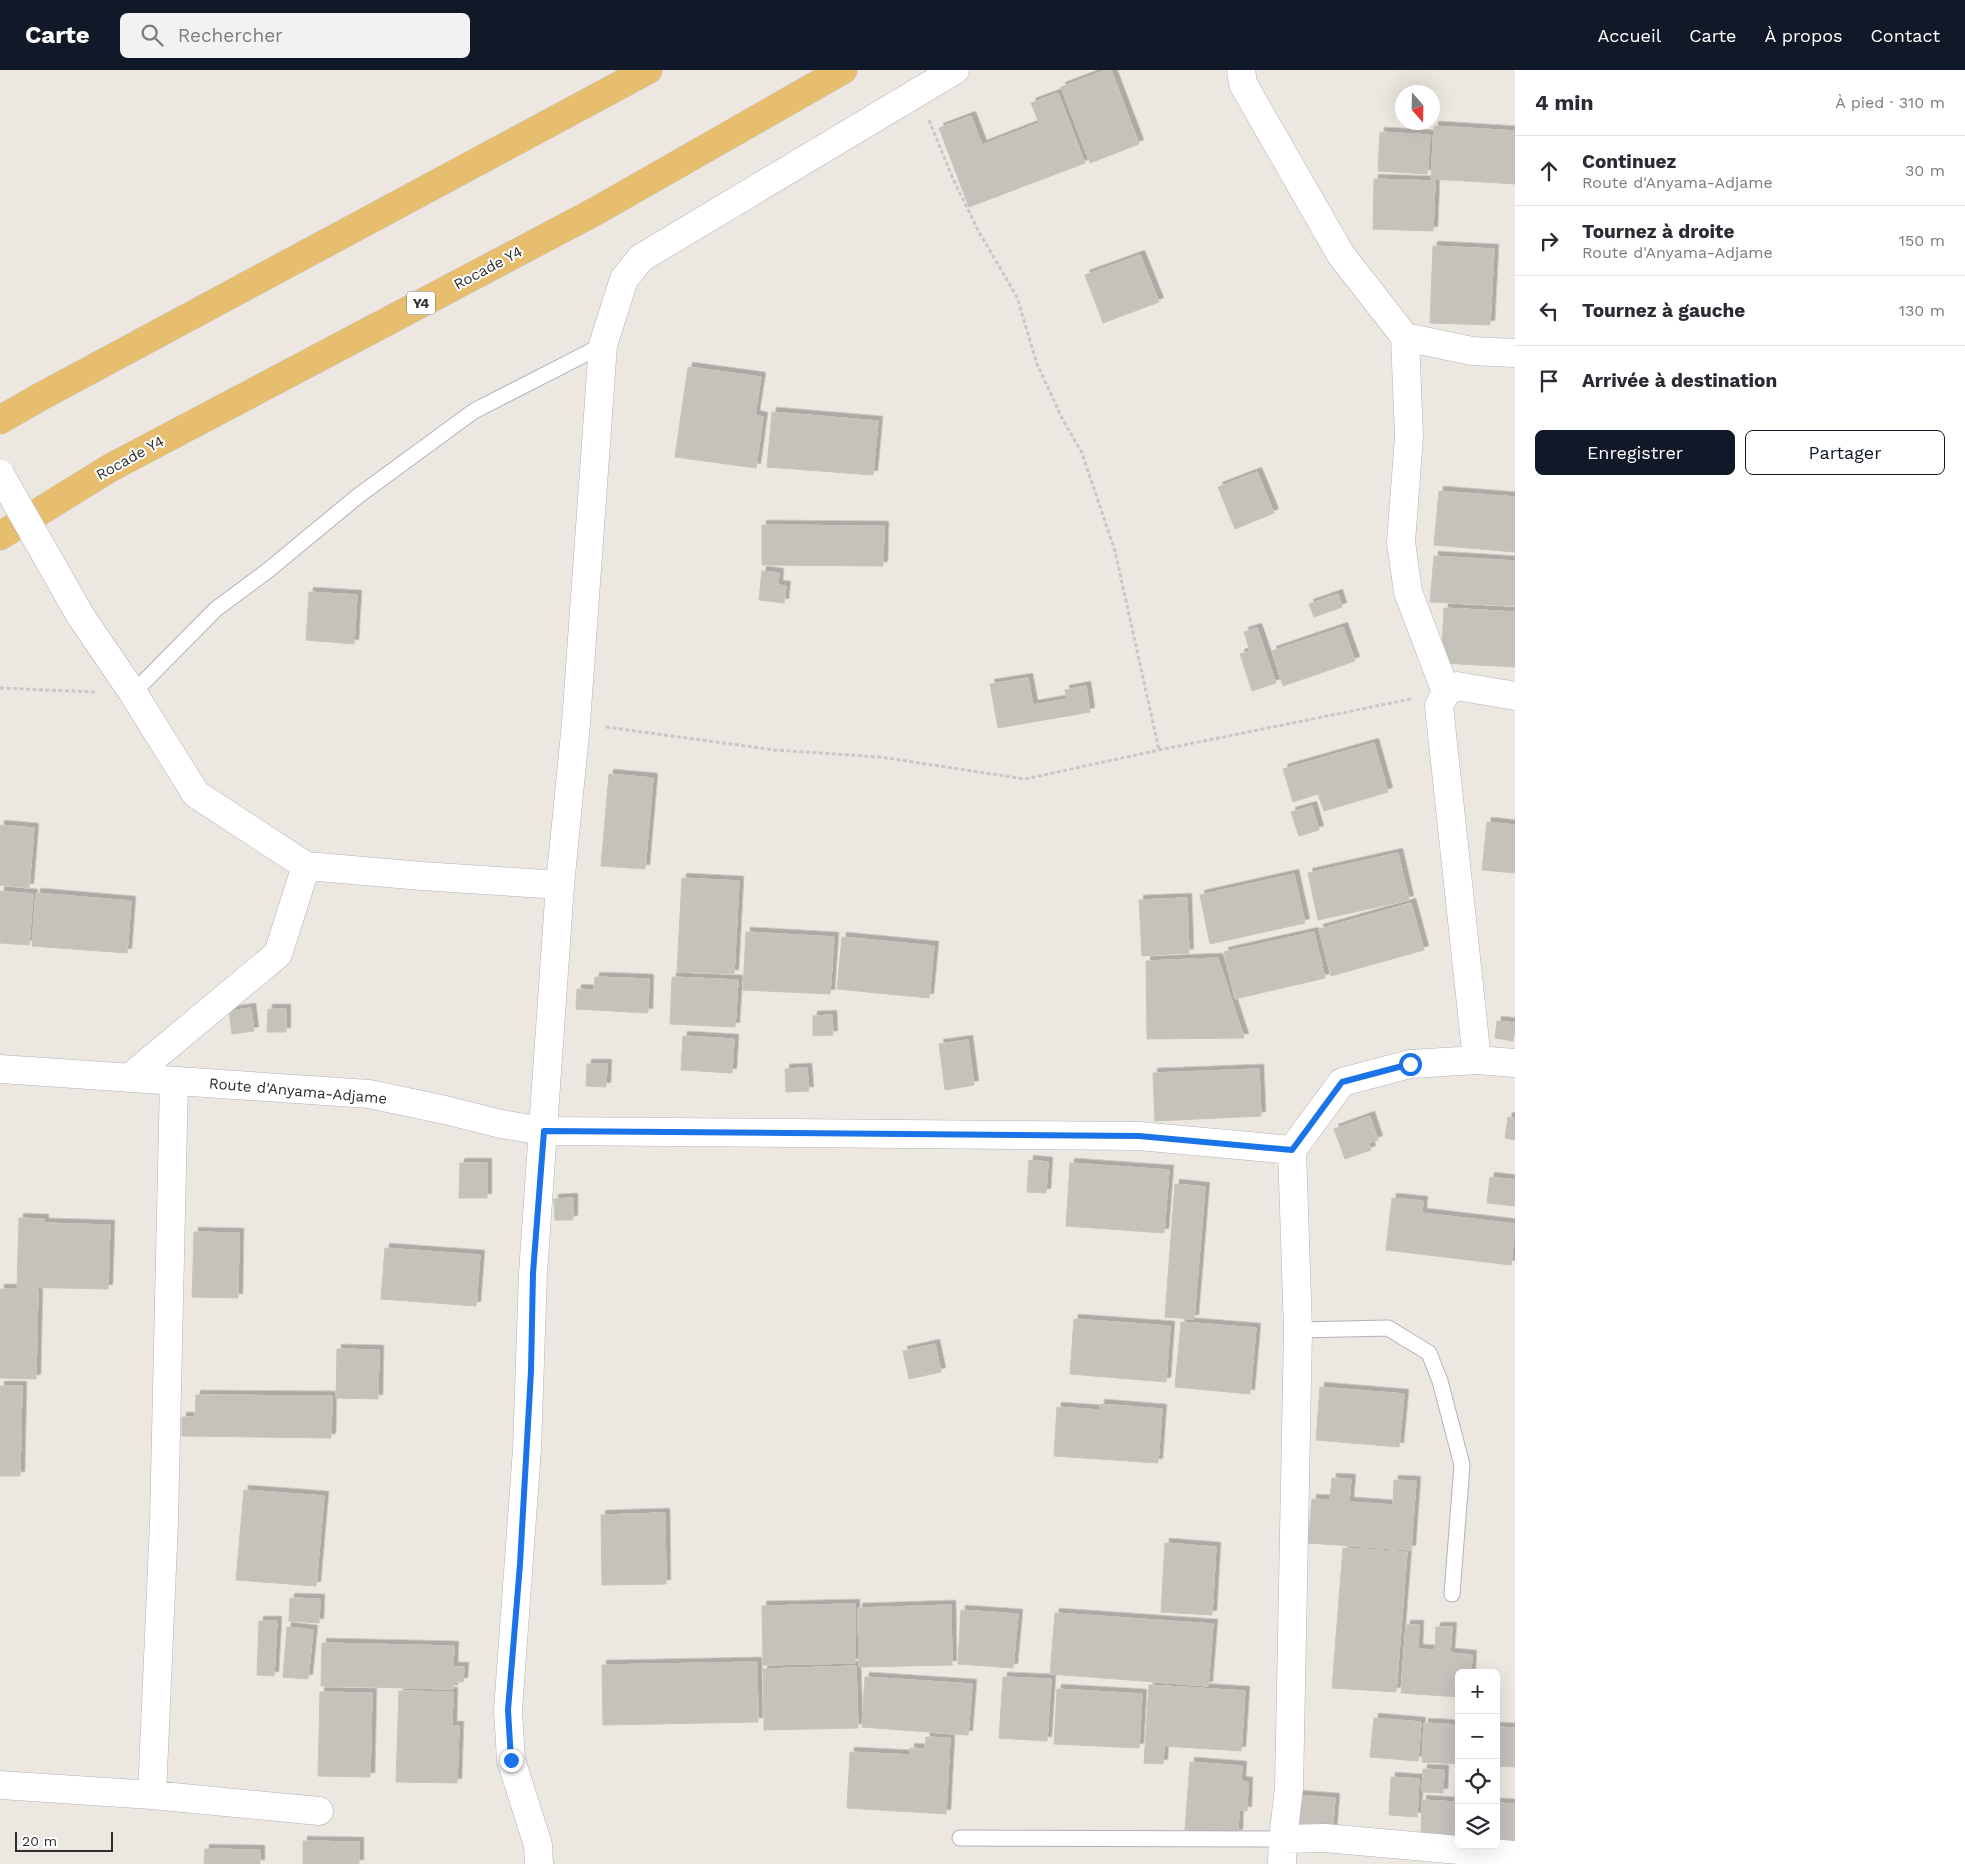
<!DOCTYPE html>
<html lang="fr">
<meta charset="utf-8">
<style>
body{margin:0;font-family:"Work Sans",sans-serif;background:#f2f2f3;color:#2b2b33}
.controls{position:absolute;right:15px;bottom:15px;display:grid;overflow:hidden;border-radius:8px;box-shadow:0 5px 20px #0002}
.controls button{width:45px;height:45px;display:grid;place-items:center;padding:0;border:0;border-bottom:1px solid #e1e1e2;background:#fff;color:#2b2b33;font:25px sans-serif}
.compass{position:absolute;left:1395px;top:15px;width:45px;height:45px;border-radius:50%;background:#fff;box-shadow:0 5px 20px #0002;rotate:160deg}
.scale{position:absolute;left:15px;bottom:12px;width:98px;box-sizing:border-box;padding-left:5px;border:2px solid #2d2d2d;border-top:0;font-size:14px;line-height:18px;white-space:nowrap;color:#2d2d2d;-webkit-text-stroke:4px #fff;paint-order:stroke}
.stop{position:absolute;width:15px;height:15px;margin:-11px;border:4px solid #1a73e8;border-radius:50%;background:#fff}
.stop.end{background:#1a73e8;border-color:#fff;box-shadow:0 1px 5px #0008}
.list{margin:0;padding:0;list-style:none}
h2{display:flex;justify-content:space-between;align-items:center;height:65px;margin:0;padding:0 20px;font-size:21px}
h2 small{font-size:16px;font-weight:400;color:#7c7c81}
.list li{display:grid;grid-template-columns:32px 1fr auto;gap:15px;align-items:center;box-sizing:border-box;height:70px;padding:0 20px;border-top:1px solid #e1e1e2}
.list b{display:block;font-size:19px;white-space:nowrap}
.list p{margin:0;font-size:16px;white-space:nowrap;color:#7c7c81}
.list em{font-size:16px;font-style:normal;color:#7c7c81}
.actions{display:flex;gap:10px;padding:15px 20px}
.actions a{flex:1;padding:11px 0;border:1px solid #111827;border-radius:8px;text-align:center;font-size:18px;color:#111827}
.actions .main{background:#111827;color:#fff}
.icon{flex:none;width:28px;height:28px;fill:none;stroke:currentColor;stroke-width:2;stroke-linecap:round;stroke-linejoin:round}
.map{position:relative;flex:none;width:1515px;height:1794px;overflow:hidden}
header{display:flex;align-items:center;gap:30px;box-sizing:border-box;height:70px;padding:0 25px;background:#111827;color:#fff}
header strong{font-size:24px}
nav{display:flex;gap:28px;margin-inline-start:auto;font-size:18px}
.search{width:350px;height:45px;background:#f2f2f3;display:flex;align-items:center;gap:12px;box-sizing:border-box;padding:0 18px;border-radius:8px;color:#7c7c81;font-size:19px}
main{display:flex}
aside{flex:1;background:#fff}
.map>svg:first-child{display:block}
</style>
<header>
<strong>Carte</strong>
<div class="search"><svg class="icon" aria-label="search" viewBox="0 0 24 24"><circle cx="10" cy="10" r="6"/><path d="M15 15l6 6"/></svg>Rechercher</div>
<nav><a>Accueil</a><a>Carte</a><a>À propos</a><a>Contact</a></nav>
</header>
<main>
<div class="map">
<svg width="1515" height="1794" viewBox="0 0 1515 1794">
<defs>
<filter id="shadow"><feDropShadow dx="4.5" dy="-4.5" stdDeviation="0" flood-color="#0004"/></filter>
</defs>
<rect width="100%" height="100%" fill="#ece8e1"/>
<path fill="#c5c2bc" stroke="#c8c4ba" filter="url(#shadow)" d="M1106,0H1111L1139,74L1090,93L1061,17Z
M1058,23L1085,93L969,137L939,58L971,46L982,75L1039,53L1031,33Z
M1434,56L1515,61V114L1431,109Z
M1380,62L1430,65L1427,104L1378,101Z
M1374,109L1435,111L1433,161L1373,159Z
M1433,176L1494,179L1490,255L1430,253Z
M1140,185L1159,232L1103,253L1085,205Z
M688,297L761,307L755,345L763,347L756,398L675,387Z
M772,342L878,351L873,405L767,397Z
M1257,402L1274,443L1235,459L1218,417Z
M1439,421L1515,427V482L1434,475Z
M762,455L884,456L883,496L762,495Z
M1434,486L1515,491V536L1430,532Z
M762,501L779,503L778,515L786,516L784,533L759,530Z
M309,522L357,525L354,574L306,570Z
M1338,524L1342,537L1314,547L1309,534Z
M1444,538L1515,542V597L1441,593Z
M1343,557L1355,591L1283,616L1272,581Z
M1257,558L1276,613L1252,621L1240,584L1250,581L1244,562Z
M1028,608L1033,635L1067,629L1065,620L1086,616L1090,642L998,658L990,614Z
M1374,673L1388,722L1324,741L1318,724L1293,732L1283,699Z
M609,704L653,708L645,799L601,796Z
M1312,736L1319,760L1299,766L1291,742Z
M1487,752L1515,755V803L1482,800Z
M0,755L34,758L29,818L0,815Z
M1398,783L1409,830L1318,850L1308,803Z
M1294,804L1305,853L1210,874L1200,825Z
M682,808L739,811L734,904L677,902Z
M0,821L33,824L29,875L0,873Z
M36,823L131,831L127,883L32,876Z
M1187,828L1189,883L1142,886L1139,830Z
M1411,833L1424,880L1331,906L1319,859Z
M746,862L834,867L830,924L743,920Z
M1314,862L1325,908L1235,929L1224,882Z
M842,867L934,876L929,928L837,919Z
M1218,888L1244,968L1147,969L1146,891Z
M595,907L649,909L648,943L576,939L577,919L594,920Z
M672,907L738,910L735,957L670,954Z
M251,938L254,961L232,964L229,941Z
M268,939H286V962H267Z
M832,945L833,965L813,966V946Z
M1497,951L1515,953L1513,971L1495,968Z
M683,966L734,969L732,1003L681,1000Z
M968,970L974,1015L945,1020L939,974Z
M587,994H607L606,1017L586,1016Z
M807,998L809,1021L786,1022L785,999Z
M1259,999L1261,1046L1155,1051L1153,1003Z
M1370,1046L1378,1070L1369,1073L1371,1080L1345,1089L1334,1059Z
M1508,1047L1515,1048V1070L1505,1068Z
M1029,1090L1048,1092L1046,1123L1027,1122Z
M460,1093H487V1128H459Z
M1070,1093L1169,1100L1164,1163L1066,1156Z
M1490,1107L1515,1110V1136L1487,1133Z
M1175,1114L1205,1117L1194,1249L1165,1247Z
M573,1128V1150H555L554,1129Z
M1392,1128L1423,1131L1422,1143L1515,1154L1511,1195L1386,1180Z
M19,1148L44,1149V1153L110,1155L108,1219L17,1217Z
M194,1162L239,1163L238,1228L192,1227Z
M385,1178L480,1185L476,1236L381,1229Z
M0,1219H38L36,1309L0,1308Z
M1074,1249L1170,1256L1166,1312L1070,1304Z
M1181,1252L1256,1258L1250,1324L1175,1317Z
M935,1274L941,1302L909,1309L903,1281Z
M337,1279L379,1280L378,1329L336,1328Z
M0,1316H22L20,1406H0Z
M1320,1317L1404,1324L1399,1377L1316,1370Z
M196,1325L332,1326L331,1368L182,1366V1347H195Z
M1100,1334L1162,1339L1158,1393L1054,1386L1057,1337L1100,1340Z
M1332,1408L1351,1409L1349,1432L1393,1435L1394,1410L1416,1411L1411,1480L1308,1473L1312,1429L1330,1430Z
M244,1420L324,1426L316,1516L236,1510Z
M665,1443L666,1514L602,1515L601,1445Z
M1165,1473L1216,1477L1212,1545L1161,1542Z
M1343,1478L1407,1482L1396,1622L1332,1618Z
M290,1528L320,1529L319,1553L289,1551Z
M855,1534V1593L763,1595L762,1536Z
M951,1535L952,1595L859,1597L858,1538Z
M961,1540L1018,1544L1013,1598L958,1594Z
M1055,1543L1213,1554L1208,1616L1050,1604Z
M259,1551H277L274,1606L257,1605Z
M1406,1555H1419L1418,1579L1435,1580L1436,1557H1452L1450,1583L1472,1585L1471,1603H1459V1627L1401,1623Z
M287,1557L313,1560L308,1609L283,1607Z
M322,1573L454,1576L453,1597H464L463,1612H453V1619L321,1616Z
M757,1592L758,1652L603,1655L602,1595Z
M856,1596L858,1658L764,1660L763,1599Z
M865,1607L972,1614L968,1665L862,1657Z
M1003,1607L1051,1609L1047,1671L999,1668Z
M1149,1615L1245,1621L1241,1681L1164,1676L1163,1694L1144,1693Z
M1057,1619L1142,1624L1139,1678L1054,1674Z
M399,1621L453,1622L452,1656H459L457,1713L396,1712Z
M320,1622L372,1623L370,1707L318,1706Z
M1374,1648L1421,1652L1418,1691L1370,1687Z
M1424,1653L1459,1655V1694L1422,1692Z
M1496,1657L1515,1658V1697L1496,1696Z
M926,1667L950,1668L946,1744L847,1738L850,1682L910,1685V1678L925,1679Z
M1190,1692L1242,1696L1241,1711L1248,1712L1247,1741L1239,1740L1238,1764L1185,1760Z
M1423,1699L1444,1700L1443,1723L1422,1722Z
M1391,1707L1419,1709L1417,1747L1389,1745Z
M1295,1725L1335,1728L1332,1764L1293,1761Z
M1455,1725H1459V1768L1421,1766L1422,1730L1455,1732Z
M1496,1733L1515,1734V1771L1496,1770Z
M303,1771L359,1772V1794H303Z
M205,1779L260,1780V1794H204Z"/>
<g fill="none" stroke-linecap="round" stroke-linejoin="round">
<defs>
<path id="service" d="M133,623L216,539L266,502L358,426L474,341L603,275
M1298,1260L1388,1258L1429,1283L1440,1311L1462,1395L1452,1524
M960,1768L1283,1769"/>
<path id="minor" d="M1241,0L1243,14L1341,185L1405,267L1472,281L1515,283
M1405,267L1409,367L1401,472L1408,522L1446,622
M80,545L133,623L196,724L306,796L422,806L560,815
M0,999L369,1024L445,1040L501,1054L543,1061L1139,1066L1292,1080L1342,1012L1410,994L1477,990L1439,636L1446,622L1457,616L1515,626
M129,1008L278,884L306,796
M1292,1080L1298,1260L1289,1718L1283,1769L1325,1768L1515,1785
M0,1715L152,1725L319,1741
M152,1725L164,1452L174,1011
M539,1794L538,1775L511,1690L508,1640L527,1379L533,1203L560,815L576,653L603,275L624,209L641,188L955,0
M1282,1794L1283,1769"/>
<path id="tertiary" d="M1477,990L1515,993"/>
<path id="trunk" d="M0,350L40,327L648,0
M0,466L110,398L596,141L843,0"/>
</defs>
<use href="#service" stroke="#b1b2bb" stroke-width="17"/>
<use href="#minor" stroke="#b1b2bb" stroke-width="29"/>
<use href="#tertiary" stroke="#b1b2bb" stroke-width="29"/>
<use href="#trunk" stroke="#c8c8c8" stroke-width="29"/>
<path stroke="#c8c8c8" stroke-width="3" stroke-dasharray="4 2.5" stroke-linecap="butt" d="M929,50L953,109L979,162L1017,227L1037,294L1062,348L1082,383L1115,481L1159,680
M0,618L95,622
M606,657L775,680L880,687L1025,709L1159,680L1411,629"/>
<use href="#service" stroke="#fff" stroke-width="15"/>
<use href="#minor" stroke="#fff" stroke-width="28"/>
<use href="#tertiary" stroke="#fff" stroke-width="28"/>
<use href="#trunk" stroke="#e6be6e" stroke-width="28"/>
<defs>
<path id="minor-bridge" d="M0,404L80,545"/>
</defs>
<use href="#minor-bridge" stroke="#b1b2bb" stroke-width="29" stroke-linecap="butt"/>
<use href="#minor-bridge" stroke="#fff" stroke-width="28"/>
</g>
<g fill="none" stroke-linecap="round" stroke-linejoin="round">
<path stroke="#1a73e8" stroke-width="6" d="M511,1690L508,1640L520,1494L531,1301L533,1203L544,1061L1139,1066L1292,1080L1342,1012L1410,994"/>
</g>
<g text-anchor="middle" stroke-width="4" stroke-linejoin="round" paint-order="stroke">
<rect fill="#fff" stroke="#6c6c6c" stroke-width="1" x="407" y="221.5" width="28" height="23" rx="4"/>
<g font-size="14" font-weight="bold" fill="#2d2d2d">
<text x="421" y="238">Y4</text>
</g>
<g font-size="15" fill="#2d2d2d" stroke="#fff">
<text transform="translate(488 198) rotate(-28)" y="5">Rocade Y4</text>
<text transform="translate(130 388) rotate(-29)" y="5">Rocade Y4</text>
<text transform="translate(298 1021) rotate(5)" y="5">Route d'Anyama-Adjame</text>
</g>
</g>
</svg>
<div class="controls">
<button>+</button>
<button>−</button>
<button><svg class="icon" aria-label="locate" viewBox="0 0 24 24"><circle cx="12" cy="12" r="6"/><path d="M12 2v4M12 18v4M2 12h4M18 12h4"/></svg></button>
<button><svg class="icon" aria-label="layers" viewBox="0 0 24 24"><path d="M12 4l9 5-9 5-9-5zM3 14l9 5 9-5"/></svg></button>
</div>
<svg class="compass" viewBox="-18 -18 36 36"><path d="M0-13l5 13h-10z" fill="#e53935"/><path d="M0 13l5-13h-10z" fill="#7c7c81"/></svg>
<div class="scale">20 m</div>
<div class="stop" style="left:1410px;top:994px"></div>
<div class="stop end" style="left:511px;top:1690px"></div>
</div>
<aside>
<h2>4 min<small>À pied · 310 m</small></h2>
<ul class="list">
<li><svg class="icon" aria-label="ahead" viewBox="0 0 24 24"><path d="M12 20V5M6 11l6-6 6 6"/></svg><div><b>Continuez</b><p>Route d'Anyama-Adjame</p></div><em>30 m</em></li>
<li><svg class="icon" aria-label="right" viewBox="0 0 24 24"><path d="M7 20v-9h11M14 6l5 5-5 5"/></svg><div><b>Tournez à droite</b><p>Route d'Anyama-Adjame</p></div><em>150 m</em></li>
<li><svg class="icon" aria-label="left" viewBox="0 0 24 24"><path d="M17 20v-9H6M10 6l-5 5 5 5"/></svg><div><b>Tournez à gauche</b></div><em>130 m</em></li>
<li><svg class="icon" aria-label="arrive" viewBox="0 0 24 24"><path d="M6 21V4h12l-3 4 3 4H6"/></svg><div><b>Arrivée à destination</b></div></li>
</ul>
<div class="actions"><a class="main">Enregistrer</a><a>Partager</a></div>
</aside>
</main>
